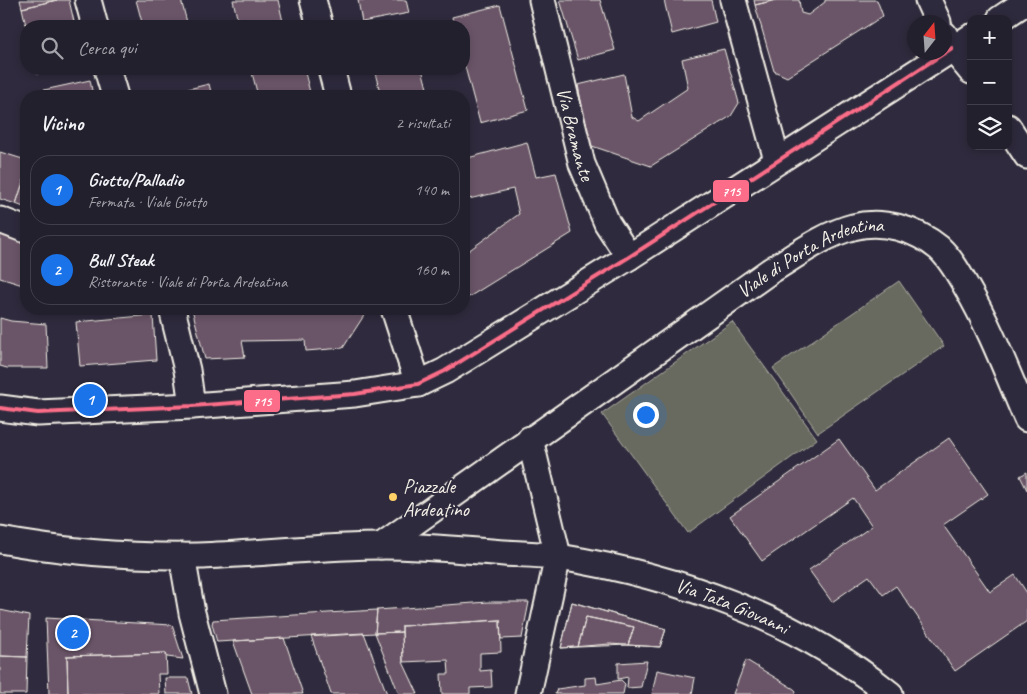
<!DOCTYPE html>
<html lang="it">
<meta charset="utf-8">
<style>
body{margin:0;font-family:Caveat,sans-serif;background:#2b2836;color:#f1f3f6}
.controls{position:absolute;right:15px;top:15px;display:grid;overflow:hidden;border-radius:10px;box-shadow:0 2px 8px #0003}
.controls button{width:45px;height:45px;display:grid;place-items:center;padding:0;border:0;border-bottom:1px solid #403e4a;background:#23202e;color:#f1f3f6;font:25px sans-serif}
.compass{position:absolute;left:907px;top:15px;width:45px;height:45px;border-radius:50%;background:#23202e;box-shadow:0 2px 8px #0003;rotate:17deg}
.you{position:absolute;left:645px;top:414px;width:18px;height:18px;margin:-12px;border:4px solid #fff;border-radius:50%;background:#1a73e8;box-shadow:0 0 0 8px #1a73e833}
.badge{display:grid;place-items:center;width:32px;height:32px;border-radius:50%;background:#1a73e8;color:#fff;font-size:16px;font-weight:700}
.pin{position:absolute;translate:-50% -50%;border:2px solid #fff;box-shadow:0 1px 5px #0006}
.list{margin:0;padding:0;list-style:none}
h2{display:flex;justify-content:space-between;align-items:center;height:65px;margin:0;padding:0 20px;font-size:21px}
h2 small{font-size:16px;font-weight:400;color:#a3a3aa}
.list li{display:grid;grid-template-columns:32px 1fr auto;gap:15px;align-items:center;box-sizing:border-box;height:70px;margin:0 10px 10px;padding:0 10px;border:1px solid #403e4a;border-radius:20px}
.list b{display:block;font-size:19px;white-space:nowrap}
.list p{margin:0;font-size:16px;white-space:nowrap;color:#a3a3aa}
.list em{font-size:16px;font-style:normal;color:#a3a3aa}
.icon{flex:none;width:28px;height:28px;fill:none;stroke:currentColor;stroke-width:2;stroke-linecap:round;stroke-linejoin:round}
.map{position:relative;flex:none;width:1027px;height:694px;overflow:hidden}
.search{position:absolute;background:#23202e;box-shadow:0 2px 8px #0003;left:20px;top:20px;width:450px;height:55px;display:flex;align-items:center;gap:12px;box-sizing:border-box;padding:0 18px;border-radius:20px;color:#a3a3aa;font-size:19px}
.panel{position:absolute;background:#23202e;box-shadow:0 2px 8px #0003;left:20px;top:90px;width:450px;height:225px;border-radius:20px}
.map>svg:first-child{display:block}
</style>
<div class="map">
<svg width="1027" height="694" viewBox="0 0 1027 694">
<rect width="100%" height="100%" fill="#2f2a3d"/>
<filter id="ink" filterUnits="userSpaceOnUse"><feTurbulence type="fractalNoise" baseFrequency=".02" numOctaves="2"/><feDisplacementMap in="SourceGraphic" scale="10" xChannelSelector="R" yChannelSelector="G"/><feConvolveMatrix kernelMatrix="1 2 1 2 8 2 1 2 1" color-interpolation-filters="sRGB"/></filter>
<g filter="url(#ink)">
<path fill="#686b5e" stroke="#aeaea3" d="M899,281L944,346L818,433L773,368Z
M732,322L817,439L688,533L602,414Z"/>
<path fill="#6b5467" stroke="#f4f1e8" d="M20,0H57L22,8Z
M57,0H69L75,26H26L22,8Z
M136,0H181L188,26H143Z
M233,0H278L284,26H239Z
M358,0H406L409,13L362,22Z
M560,0H600L615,50L578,60Z
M664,0H711L716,22L672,34Z
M754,0H776L755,5Z
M776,0H799L801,13L808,15L825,2V0H877L883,16L787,77L774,71L755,5Z
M500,5L528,110L480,123L464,63V26H454L452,17Z
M724,49L739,103L731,116L651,166L589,145L578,85L624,74L632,117L639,121L688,88L682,59Z
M36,69H62L37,74Z
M251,69H304L311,96H258Z
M374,69H422L429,96H381Z
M90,80L93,96H45L44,90Z
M209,84L212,96H163V95Z
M527,142L536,177L556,173L572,233L464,300V254L519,214L513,189L464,200V159Z
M0,152L26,160V173L16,204L0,199Z
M26,173V208L16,204Z
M0,233L26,242V286L0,278Z
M192,309H231L232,312L250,311L251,309H364L365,314L343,348L306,351L305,340L242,341L245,357L205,359Z
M153,315L156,360L80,366L76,322Z
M0,318L11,321L46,324L48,368H7L0,366Z
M949,438L988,494L943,525L990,592L1015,575L1027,593V621L955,671L896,586L883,595L869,576L832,602L809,570L872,526L853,498L762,561L730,516L839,439L875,490Z
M1027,472V490L1020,476Z
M488,602H529L522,638L501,639L500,620L402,626V632L375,633L377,610Z
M572,602L666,629L660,647L609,644L561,648Z
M572,602L666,629L660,647L628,645L634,627L586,617L578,647L561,648Z
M0,610L29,616L27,657L0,656Z
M377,610L375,633L217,642L212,624L213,620Z
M586,617L634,627L628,645L578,647Z
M46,618L172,625L183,659L167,657L166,653L67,656L68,694H49Z
M500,620L501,652L480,653V671L491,670L492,687L470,688V694H442L441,674H449L448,660L403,662L402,626Z
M402,632L403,662L418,694H399L375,633Z
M364,633L387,694H331L311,636Z
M284,638L303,694H252L233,641Z
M166,653L167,674H158L159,694H68L67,656Z
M0,656L27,657L26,694H0Z
M746,660L794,689L796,691L795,694H733Z
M647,661L641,687L627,688L628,677L618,679V663Z
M657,670L695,678L692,694H652Z
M596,677L597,684L621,680L625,684L623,694H555L557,689L585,685V678Z
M165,678H188L192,694H166Z"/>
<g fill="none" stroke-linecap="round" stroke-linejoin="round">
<defs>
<g id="minor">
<path d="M88,0L95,26"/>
<path d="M313,0L320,26"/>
<path id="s1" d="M542,0L582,164L607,223L629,257"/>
<path d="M733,0L777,160"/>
<path d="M928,0L938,22"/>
<path d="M1000,19L1027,1"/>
<path d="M944,34L952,48L971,71"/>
<path d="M107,69L115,96"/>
<path d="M331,69L338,96"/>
<path d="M1008,127L1027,156"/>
<path d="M0,220L26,230"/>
<path d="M172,309L187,370L192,406"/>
<path d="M394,309L418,384"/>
<path d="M0,408L38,413L192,406L355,394L418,384L445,371L629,257L971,37"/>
<path id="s2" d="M0,540C65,552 133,557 198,556C260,554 322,546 384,546C424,546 464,550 504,553C522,554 541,554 559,557C677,576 796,618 890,694"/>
<path id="s3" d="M381,546L770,271C795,256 825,234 853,227C882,219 916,229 939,248C951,259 959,274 967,288C991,329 1008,375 1027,419"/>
<path d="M182,556L192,613L213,694"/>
<path d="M528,694L558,556L530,439"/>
</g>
</defs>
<use href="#minor" stroke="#f4f1e8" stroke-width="29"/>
<use href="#minor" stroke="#2f2a3d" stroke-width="25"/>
<defs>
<path id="bus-1" d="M0,408L38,413L192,406L355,394L418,384L445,371L629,257L952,48"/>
</defs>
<use href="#bus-1" stroke="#2f2a3d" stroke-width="8"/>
<use href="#bus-1" stroke="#fb6d88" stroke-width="4"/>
</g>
</g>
<circle fill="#ffd166" stroke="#2f2a3d" stroke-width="2" cx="393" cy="497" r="5"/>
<g text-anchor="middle" stroke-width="4" stroke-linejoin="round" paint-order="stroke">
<g font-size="20" fill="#f4f1e8" stroke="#2f2a3d">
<text dy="7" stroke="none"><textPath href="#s1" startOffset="138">Via Bramante</textPath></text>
<text dy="7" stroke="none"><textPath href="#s3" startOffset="520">Viale di Porta Ardeatina</textPath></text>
<text dy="7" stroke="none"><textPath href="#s2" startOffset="741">Via Tata Giovanni</textPath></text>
</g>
<g font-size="20" fill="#f4f1e8" stroke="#2f2a3d" text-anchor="start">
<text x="403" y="493">Piazzale<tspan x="403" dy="23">Ardeatino</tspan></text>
</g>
</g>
<g stroke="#2f2a3d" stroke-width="2">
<rect x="712" y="179" width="38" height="24" rx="5" fill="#fb6d88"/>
<rect x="243" y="389" width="38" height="24" rx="5" fill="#fb6d88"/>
</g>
<g font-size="14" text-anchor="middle" font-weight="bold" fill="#fff">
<text x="731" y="196">715</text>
<text x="262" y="406">715</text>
</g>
</svg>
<div class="controls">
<button>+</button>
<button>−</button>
<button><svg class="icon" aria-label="layers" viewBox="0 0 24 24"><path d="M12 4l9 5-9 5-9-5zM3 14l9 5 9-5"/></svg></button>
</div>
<svg class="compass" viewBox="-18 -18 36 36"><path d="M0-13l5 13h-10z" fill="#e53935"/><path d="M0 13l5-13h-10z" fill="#a3a3aa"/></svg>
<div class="you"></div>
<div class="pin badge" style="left:90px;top:400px">1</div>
<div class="pin badge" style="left:73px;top:633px">2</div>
<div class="search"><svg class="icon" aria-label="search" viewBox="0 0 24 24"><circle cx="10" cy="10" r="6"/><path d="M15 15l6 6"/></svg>Cerca qui</div>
<section class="panel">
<h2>Vicino<small>2 risultati</small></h2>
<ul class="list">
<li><span class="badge">1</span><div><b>Giotto/Palladio</b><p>Fermata · Viale Giotto</p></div><em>140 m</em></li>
<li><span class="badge">2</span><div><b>Bull Steak</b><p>Ristorante · Viale di Porta Ardeatina</p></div><em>160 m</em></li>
</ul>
</section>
</div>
